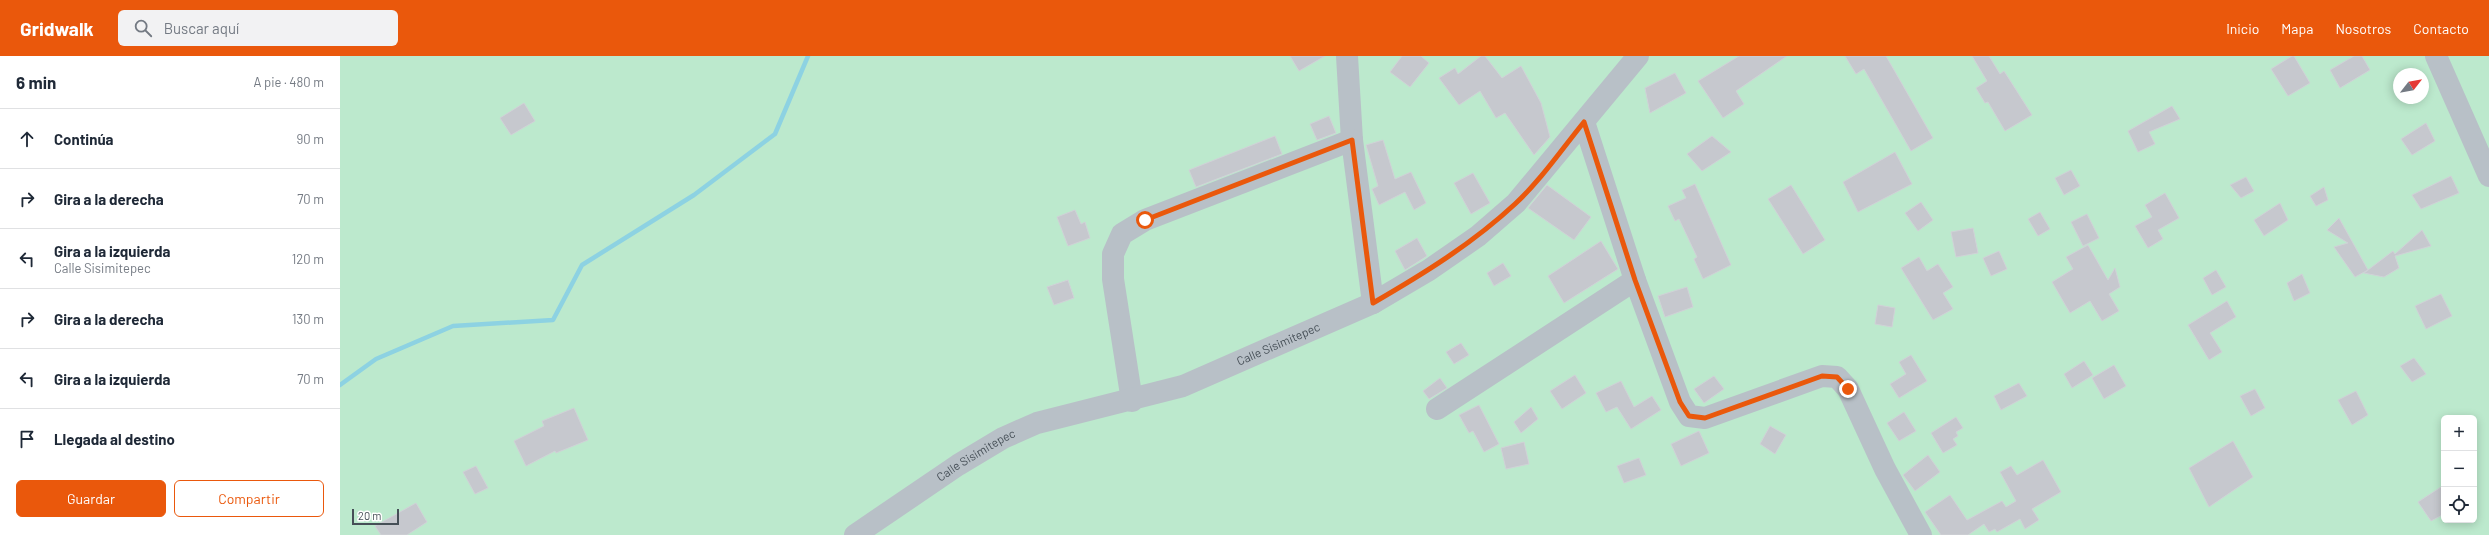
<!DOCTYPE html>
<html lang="es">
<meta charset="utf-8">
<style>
body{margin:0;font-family:Barlow,sans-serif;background:#f2f2f3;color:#1f2937}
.controls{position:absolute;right:12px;bottom:12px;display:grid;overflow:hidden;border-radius:6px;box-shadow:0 2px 10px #0003}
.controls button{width:36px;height:36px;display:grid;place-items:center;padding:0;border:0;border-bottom:1px solid #e0e1e3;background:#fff;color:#1f2937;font:20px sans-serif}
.compass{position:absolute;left:2053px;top:12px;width:36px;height:36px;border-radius:50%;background:#fff;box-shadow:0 2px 10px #0003;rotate:59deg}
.scale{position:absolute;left:12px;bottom:10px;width:47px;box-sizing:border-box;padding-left:4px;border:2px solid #464f57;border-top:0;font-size:11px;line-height:14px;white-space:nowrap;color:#464f57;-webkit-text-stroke:3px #fff;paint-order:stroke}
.stop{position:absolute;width:12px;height:12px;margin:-9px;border:3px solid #ea580c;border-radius:50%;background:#fff}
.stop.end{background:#ea580c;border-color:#fff;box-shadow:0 1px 4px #0008}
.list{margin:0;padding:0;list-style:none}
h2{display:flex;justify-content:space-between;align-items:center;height:52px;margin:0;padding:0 16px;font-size:17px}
h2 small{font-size:13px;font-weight:400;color:#747a83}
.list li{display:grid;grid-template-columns:26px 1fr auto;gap:12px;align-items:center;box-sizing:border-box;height:60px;padding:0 16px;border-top:1px solid #e0e1e3}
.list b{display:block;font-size:15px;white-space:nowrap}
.list p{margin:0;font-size:13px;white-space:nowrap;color:#747a83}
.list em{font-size:13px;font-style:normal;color:#747a83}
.actions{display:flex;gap:8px;padding:12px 16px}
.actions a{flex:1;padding:9px 0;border:1px solid #ea580c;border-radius:6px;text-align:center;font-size:14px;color:#ea580c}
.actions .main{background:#ea580c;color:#fff}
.icon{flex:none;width:22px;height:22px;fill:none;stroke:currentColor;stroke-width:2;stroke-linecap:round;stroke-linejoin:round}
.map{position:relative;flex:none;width:2149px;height:479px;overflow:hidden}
header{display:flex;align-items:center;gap:24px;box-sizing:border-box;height:56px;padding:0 20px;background:#ea580c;color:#fff}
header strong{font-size:19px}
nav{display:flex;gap:22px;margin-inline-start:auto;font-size:14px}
.search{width:280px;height:36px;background:#f2f2f3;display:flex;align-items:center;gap:10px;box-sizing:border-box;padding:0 14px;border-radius:6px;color:#747a83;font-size:15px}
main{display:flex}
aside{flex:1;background:#fff}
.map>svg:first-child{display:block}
</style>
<header>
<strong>Gridwalk</strong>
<div class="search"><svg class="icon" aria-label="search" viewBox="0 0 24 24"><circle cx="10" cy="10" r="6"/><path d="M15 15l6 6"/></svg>Buscar aquí</div>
<nav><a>Inicio</a><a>Mapa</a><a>Nosotros</a><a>Contacto</a></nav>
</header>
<main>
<aside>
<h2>6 min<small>A pie · 480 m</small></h2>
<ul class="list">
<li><svg class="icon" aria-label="ahead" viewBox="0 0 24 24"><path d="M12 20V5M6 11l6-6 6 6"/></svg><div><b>Continúa</b></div><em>90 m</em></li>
<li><svg class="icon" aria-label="right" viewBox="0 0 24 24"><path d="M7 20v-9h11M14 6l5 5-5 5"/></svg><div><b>Gira a la derecha</b></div><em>70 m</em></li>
<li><svg class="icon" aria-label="left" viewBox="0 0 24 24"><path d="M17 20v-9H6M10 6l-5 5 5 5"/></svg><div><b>Gira a la izquierda</b><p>Calle Sisimitepec</p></div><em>120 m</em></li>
<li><svg class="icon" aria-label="right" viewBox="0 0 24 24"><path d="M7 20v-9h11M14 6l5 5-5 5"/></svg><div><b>Gira a la derecha</b></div><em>130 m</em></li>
<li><svg class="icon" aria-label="left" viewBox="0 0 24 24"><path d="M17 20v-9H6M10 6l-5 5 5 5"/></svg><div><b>Gira a la izquierda</b></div><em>70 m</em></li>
<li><svg class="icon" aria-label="arrive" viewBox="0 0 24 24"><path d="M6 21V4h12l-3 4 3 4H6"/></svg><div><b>Llegada al destino</b></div></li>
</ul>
<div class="actions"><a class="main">Guardar</a><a>Compartir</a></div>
</aside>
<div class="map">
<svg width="2149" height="479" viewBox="0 0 2149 479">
<rect width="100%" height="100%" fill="#eeebeb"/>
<path fill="#bce9cd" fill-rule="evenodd" d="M0,0H2149V479H0ZM2059,18H2083V42H2059ZM2104,362H2134V464H2104Z"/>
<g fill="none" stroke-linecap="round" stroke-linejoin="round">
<path stroke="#8dd2e2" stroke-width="4.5" d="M0,329L36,303L113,270L213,264L242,209L354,139L435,78L468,0"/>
</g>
<path fill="#c6c8ce" stroke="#d0d2d7" d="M950,0H985L959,15Z
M1062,0H1081L1089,7L1070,31L1050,16Z
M1141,0H1145L1162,22L1181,10L1201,47L1210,81L1194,99L1165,57L1156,62L1140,35L1119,49L1099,22L1115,12L1118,18Z
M1399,0H1447L1396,35L1404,48L1383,62L1358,25Z
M1505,0H1546L1593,82L1571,95L1524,13L1516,18Z
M1632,0H1649L1660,18L1664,15L1692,59L1665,75L1648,46L1645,47L1636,32L1647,25Z
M1952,0H1954L1970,27L1948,40L1931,13Z
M2014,0H2022L2030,14L2000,32L1990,14Z
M1335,17L1346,37L1310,57L1305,32Z
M184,47L195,65L171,79L160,62Z
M1832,50L1840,63L1809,76L1815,88L1798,96L1788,75Z
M989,60L996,77L977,84L970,68Z
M2086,67L2095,85L2072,99L2061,83Z
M935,80L942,98L856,131L849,114Z
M1372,80L1391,96L1362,115L1347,98Z
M1043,84L1055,123L1071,116L1086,147L1074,154L1065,136L1039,149L1032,133L1038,130L1026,89Z
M1555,96L1572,128L1518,156L1503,126Z
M1731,114L1740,130L1724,139L1715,122Z
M1133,117L1150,147L1131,158L1114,127Z
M2111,120L2119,137L2081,153L2072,139Z
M1906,121L1914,135L1901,142L1890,129Z
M1355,128L1391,209L1363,223L1354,203L1357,201L1339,163L1335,165L1328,150L1346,142L1342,134Z
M1207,129L1251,161L1234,184L1188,152Z
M1451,129L1485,184L1463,198L1428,143Z
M1984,131L1988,144L1976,150L1970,140Z
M1825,137L1839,162L1818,174L1823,183L1808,192L1795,170L1812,161L1805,149Z
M1581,146L1593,164L1578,175L1565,157Z
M1940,147L1948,164L1924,180L1914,164Z
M735,154L741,168L745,166L750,182L728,190L717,161Z
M1700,156L1710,173L1698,180L1688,163Z
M1747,158L1759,182L1743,190L1731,166Z
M1999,162L2028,214L2053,195L2055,198L2082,174L2091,190L2055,200L2059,212L2044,221L2024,217L2028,214L2015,221L1994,191L2008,187L1987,174Z
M1633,172L1638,197L1616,201L1611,176Z
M1077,182L1087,200L1065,214L1055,195Z
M1261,185L1278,213L1224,247L1208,220Z
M1748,189L1768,224L1775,212L1780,231L1769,238L1779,255L1762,265L1750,245L1730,257L1712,226L1733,213L1726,201Z
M1659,195L1667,213L1651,220L1643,202Z
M1579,201L1587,215L1598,208L1613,231L1603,237L1613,253L1593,264L1561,212Z
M1163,207L1171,220L1154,230L1147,217Z
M1876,214L1886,231L1872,239L1863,222Z
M1962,218L1970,237L1954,245L1947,227Z
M728,224L734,242L714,249L707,231Z
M1347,231L1353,251L1325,261L1318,240Z
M2101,238L2112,260L2086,273L2075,250Z
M1887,245L1896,261L1870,277L1882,296L1869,304L1848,269Z
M1538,249L1555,252L1552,271L1535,268Z
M1121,287L1129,299L1114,308L1106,296Z
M1571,299L1587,325L1559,342L1550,328L1566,318L1559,306Z
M2074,302L2086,318L2072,326L2060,310Z
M1744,305L1753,319L1732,332L1724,318Z
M1774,309L1786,330L1764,343L1752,322Z
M1235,319L1246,337L1222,353L1210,335Z
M1374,320L1384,333L1364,347L1354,333Z
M1100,322L1107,332L1089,343L1083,335Z
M1281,325L1294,351L1312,340L1321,354L1291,373L1277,351L1266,356L1256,337Z
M1679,327L1687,340L1661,354L1654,340Z
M1915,333L1925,352L1911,360L1900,340Z
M2016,335L2028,359L2012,369L1998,344Z
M1139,349L1159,388L1144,396L1133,375L1129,377L1119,359Z
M1191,351L1198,363L1181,377L1174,366Z
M234,352L248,384L216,397L215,395L186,410L174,385L204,370L202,365Z
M1564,356L1576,375L1559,385L1547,367Z
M1616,361L1623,372L1616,376L1618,380L1613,383L1617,389L1603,397L1591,377Z
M1430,370L1446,379L1435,398L1420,388Z
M1359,375L1369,397L1341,410L1331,388Z
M1893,385L1913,421L1869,451L1849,412Z
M1184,386L1189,408L1166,413L1161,392Z
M1588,399L1600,416L1575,435L1563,419Z
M1299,402L1306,419L1284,427L1277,410Z
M1703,404L1721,436L1692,453L1699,464L1685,473L1680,463L1657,476L1655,473L1649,476L1644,468L1628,479H1601L1585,456L1610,439L1627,464L1662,445L1666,451L1676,445L1660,416L1671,410L1677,419Z
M136,410L148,432L135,438L123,416Z
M2104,429V458L2091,465L2078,446Z
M76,447L87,466L67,479H41L35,470Z"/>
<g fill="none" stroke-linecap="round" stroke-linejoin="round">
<g stroke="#b8c0c7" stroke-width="22">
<path d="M1007,0L1012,84L1033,247"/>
<path d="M2096,0L2149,120"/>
<path d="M1244,66L1295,224L1340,346L1349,360L1365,362L1482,320L1497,321L1508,333L1545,413L1581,479"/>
<path d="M792,345L773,223V198L782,178L805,164L1012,84"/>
<path d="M1097,353L1295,224"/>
<path id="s1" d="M515,479L618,409L663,382L697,367L843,330L1033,247L1089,214L1138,180L1176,147L1298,0"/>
</g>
</g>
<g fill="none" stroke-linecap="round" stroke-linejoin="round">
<path stroke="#ea580c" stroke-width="5" d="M805,164L1012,84L1033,247C1083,218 1132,188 1175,148C1201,124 1222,93 1244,66L1295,224L1340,346L1349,360L1365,362L1482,320L1497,321L1508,333"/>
</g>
<g text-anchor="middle" stroke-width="3.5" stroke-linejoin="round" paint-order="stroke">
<g font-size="12" fill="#464f57" stroke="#fff">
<text dy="4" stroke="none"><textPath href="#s1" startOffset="469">Calle Sisimitepec</textPath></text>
<text dy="4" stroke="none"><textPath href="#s1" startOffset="145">Calle Sisimitepec</textPath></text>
</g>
</g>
</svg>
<div class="controls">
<button>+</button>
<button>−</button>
<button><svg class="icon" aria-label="locate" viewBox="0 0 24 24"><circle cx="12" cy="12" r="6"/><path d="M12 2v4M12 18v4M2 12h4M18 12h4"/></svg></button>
</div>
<svg class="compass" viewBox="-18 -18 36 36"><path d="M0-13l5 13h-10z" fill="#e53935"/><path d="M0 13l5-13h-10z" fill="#747a83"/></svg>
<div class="scale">20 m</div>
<div class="stop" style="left:805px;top:164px"></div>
<div class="stop end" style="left:1508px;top:333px"></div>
</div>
</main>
